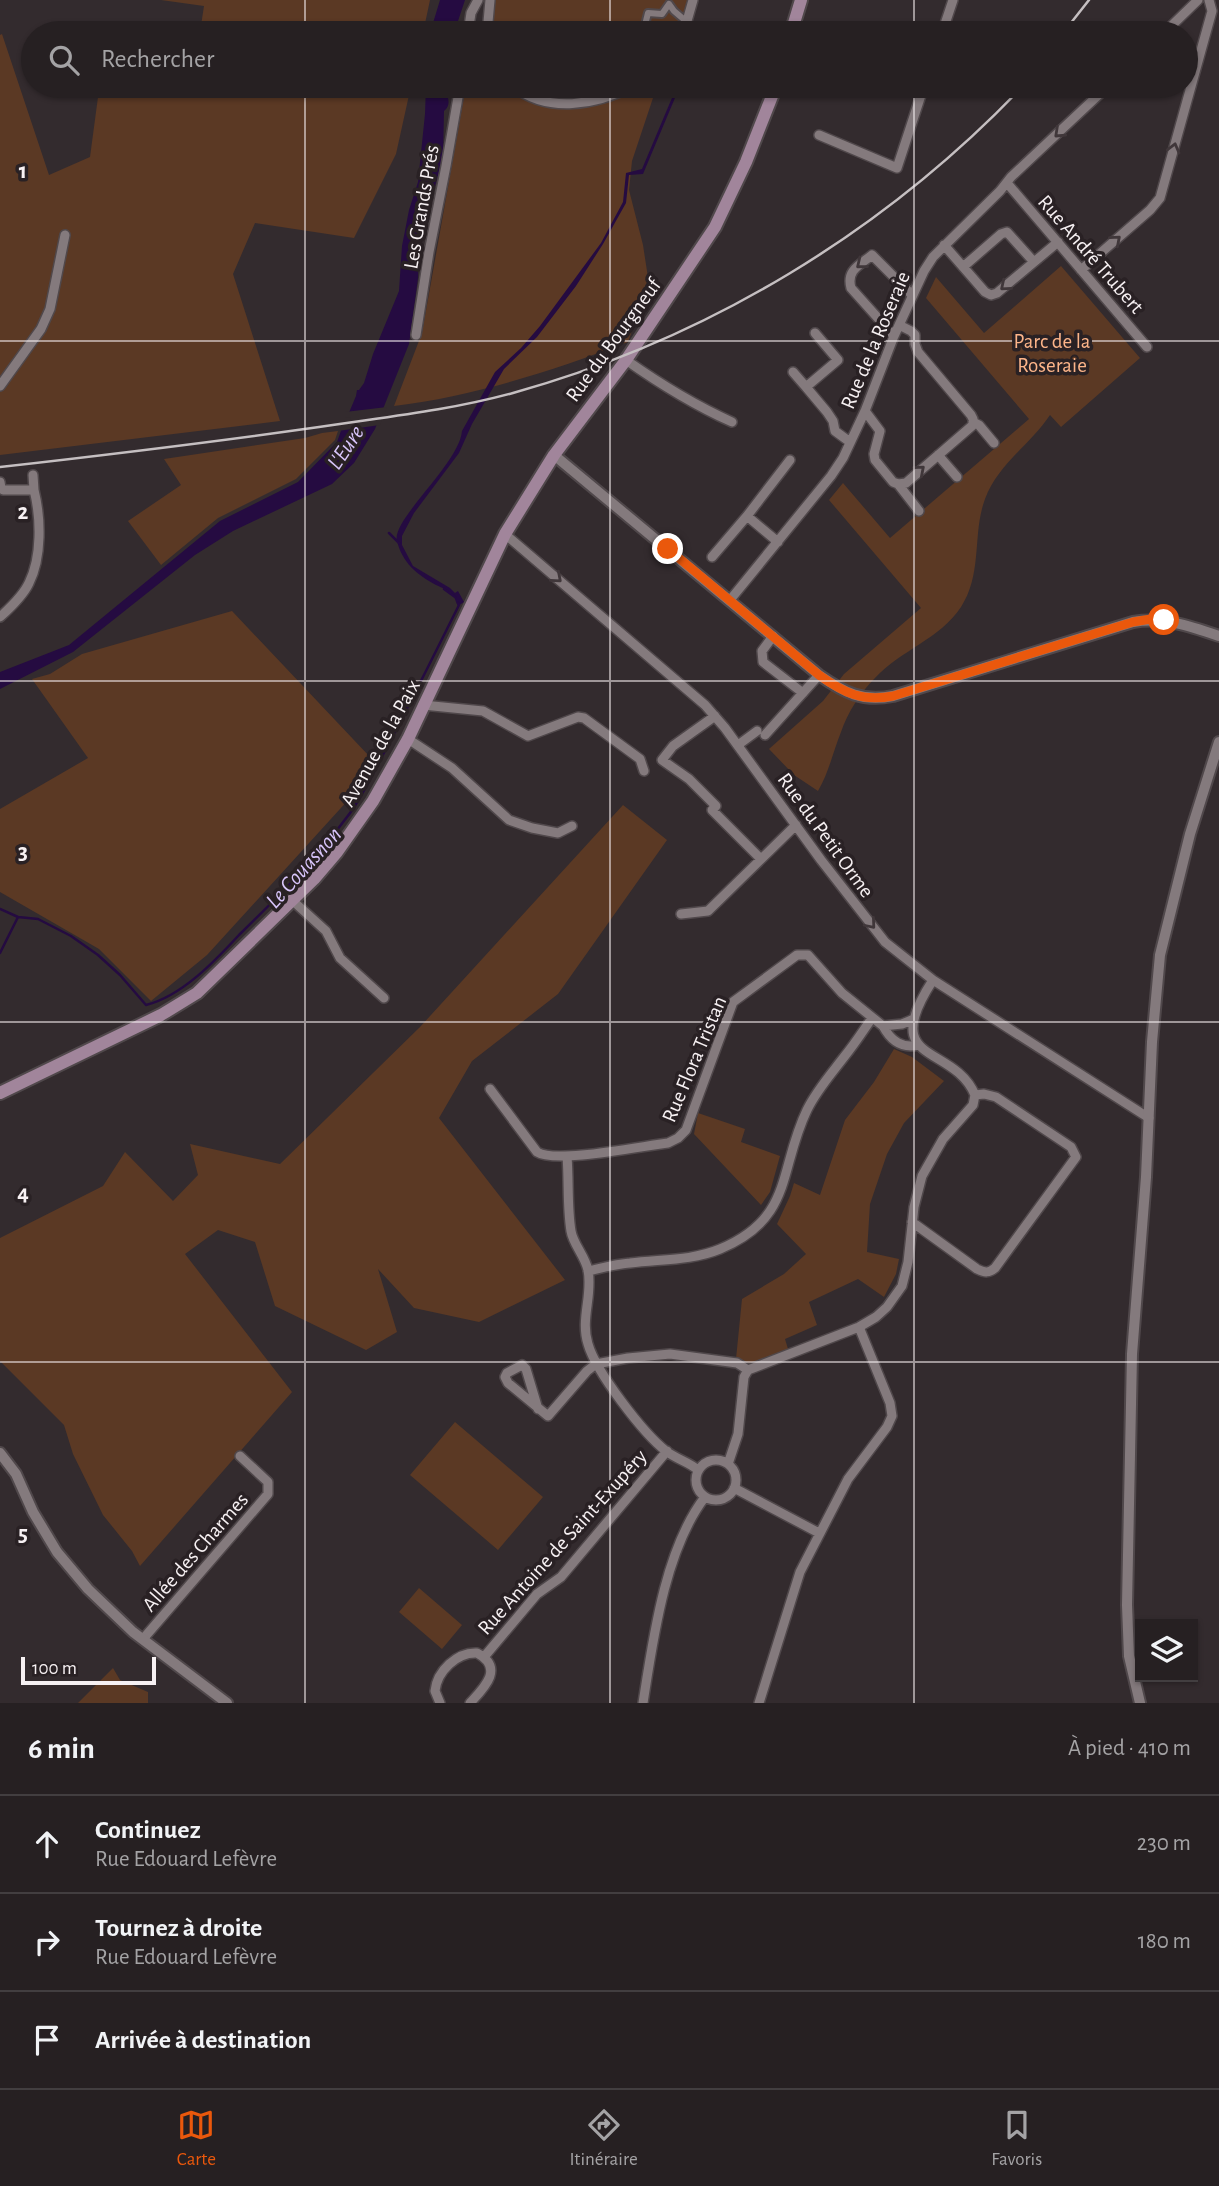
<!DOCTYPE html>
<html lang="fr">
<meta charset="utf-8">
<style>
body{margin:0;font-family:"Alegreya Sans",sans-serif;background:#2e282a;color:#f1f3f6}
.controls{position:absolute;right:21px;bottom:21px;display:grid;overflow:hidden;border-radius:0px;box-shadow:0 2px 5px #0004}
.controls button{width:63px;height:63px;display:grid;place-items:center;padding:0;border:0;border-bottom:2px solid #423e40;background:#262022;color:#f1f3f6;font:35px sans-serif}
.scale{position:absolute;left:21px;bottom:18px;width:135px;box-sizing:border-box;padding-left:7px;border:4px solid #f7f1f3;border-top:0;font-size:19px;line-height:24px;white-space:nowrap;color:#f7f1f3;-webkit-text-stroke:5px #292124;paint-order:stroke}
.stop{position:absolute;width:21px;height:21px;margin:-16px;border:5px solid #ea580c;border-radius:50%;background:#fff}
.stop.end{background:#ea580c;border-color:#fff;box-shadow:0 2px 7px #0008}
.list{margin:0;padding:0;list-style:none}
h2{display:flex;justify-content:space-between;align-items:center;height:91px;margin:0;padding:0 28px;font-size:30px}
h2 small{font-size:23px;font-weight:400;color:#a4a3a5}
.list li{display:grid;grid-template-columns:46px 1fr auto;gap:21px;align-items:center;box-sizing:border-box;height:98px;padding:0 28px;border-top:2px solid #423e40}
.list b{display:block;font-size:26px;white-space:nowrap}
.list p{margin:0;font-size:23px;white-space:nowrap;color:#a4a3a5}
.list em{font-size:23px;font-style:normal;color:#a4a3a5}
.icon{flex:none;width:38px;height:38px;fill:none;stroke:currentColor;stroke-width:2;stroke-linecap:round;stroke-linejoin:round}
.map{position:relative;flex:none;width:1219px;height:1703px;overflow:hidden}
.search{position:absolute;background:#262022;box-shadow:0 2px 5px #0004;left:21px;right:21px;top:21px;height:77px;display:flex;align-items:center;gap:18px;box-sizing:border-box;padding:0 24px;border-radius:38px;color:#a4a3a5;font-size:26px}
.sheet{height:385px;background:#262022}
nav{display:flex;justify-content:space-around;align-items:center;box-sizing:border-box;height:98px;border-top:2px solid #423e40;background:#262022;font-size:19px;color:#a4a3a5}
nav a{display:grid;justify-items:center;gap:4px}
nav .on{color:#ea580c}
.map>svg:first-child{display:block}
</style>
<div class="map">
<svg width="1219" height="1703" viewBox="0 0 1219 1703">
<rect width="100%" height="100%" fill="#332b2e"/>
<path fill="#5b3924" d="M161,0H430L423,33H95L96,25L200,32L204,6Z
M494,0H688L684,11L682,33H494L492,10Z
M2,34L49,175L90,157L98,97C129,85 133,84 165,90L166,86H411L396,154L354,238L255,223L233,274L280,421L0,455V35Z
M466,86H657L632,161L629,190L643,245L649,284L628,342C552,371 475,396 394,406L422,333Z
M1061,266L1140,358L1061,427L1050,415C1030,445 998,464 985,499C972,534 983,573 961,607C940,639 901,650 875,678C860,693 848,712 841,732C833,752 829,772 818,791L794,775L769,749L823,701L844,674L921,608L829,500L843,483L890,538L1029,419L926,298L936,277L984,333Z
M338,431L335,440L296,479L218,518L161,565L128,521L181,485L164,459L305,438L322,433Z
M232,611L370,757L350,798L207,955L151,1001L99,949L0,892V809L88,758L32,679L50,674L82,654Z
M623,805L667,840L558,994L472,1061L439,1118L565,1280L479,1322L414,1308L378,1269L397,1332L366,1350L275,1306L255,1242L218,1230L185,1254L292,1392L140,1566L132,1551L103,1515L73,1454L64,1425L0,1361V1238L103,1186L125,1152L173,1201L198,1175L190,1144L280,1164L420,1027Z
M894,1049L912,1057L944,1081L904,1123L887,1154L870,1204L867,1252L899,1259L896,1274L884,1297L858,1279L809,1302L817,1325L785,1339L788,1349C770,1357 756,1369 736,1359L742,1299L784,1274L806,1254L777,1224L790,1196L794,1183L820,1195L845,1120L874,1082Z
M698,1113L745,1129L741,1142L780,1156L770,1192L761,1205L694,1134Z
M455,1422L543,1497L498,1550L410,1475Z
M419,1588L462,1625L442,1649L399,1612Z
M113,1668L120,1680L148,1692V1703H78Z"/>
<path fill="#250b41" d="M440,0H465L454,33H430Z
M426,86H444L443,91L447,94C449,101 450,106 444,111L443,157L419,244L418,278L409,344L375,429L354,463L332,484L233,531L195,555L73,652L0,689V672L69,645L220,521L298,482L337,442L342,428L351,426L356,414L348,415L356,396L357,390H359L364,383L373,354L399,291L402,246L409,210L418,182L425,114Z
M677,86H680L643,174L629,175L626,203L603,244L576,286L537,337L504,369L472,424L459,453L414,513L402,536V545L413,566L450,588L455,593L458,591L464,602L458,606C456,603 455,599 454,596C450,590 442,588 436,585C417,575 402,562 397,541C391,520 459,464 462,431L495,372L521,348L540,326L601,243L623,202L626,173L642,169Z"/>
<path fill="#332b2e" d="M387,407L380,425L338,431L340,425L349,423L351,418L345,417V412Z"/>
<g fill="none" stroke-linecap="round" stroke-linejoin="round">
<path stroke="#250b41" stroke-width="2.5" d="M389,533L399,543
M444,589L455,597
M0,909L18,917L38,919L71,936L98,955L120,975L146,1005C182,996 215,961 239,935C277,898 315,860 347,817C360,801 369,780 379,762C407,710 433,657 459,605L458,603
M0,953L18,917"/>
<defs>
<path id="pedestrian" d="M643,33L648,13L662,14L669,4L674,11L687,22"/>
<path id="minor" d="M468,33L471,13L478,0
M487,33L490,0
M681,33L685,28L693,0
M942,33L953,0
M1164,33L1198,0
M513,86C548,114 596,105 633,86
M819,135L897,168L924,86
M1007,183L1147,347
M944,245L985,292L991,295L997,293L1058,242
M963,267L1001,234L1007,232L1034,262
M1081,270L1150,210L1160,198L1212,11L1209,0
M815,333L838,360L806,387L827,412L833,421L835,431L850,442
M416,335L429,252L446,166L460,86
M894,336L851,288C846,270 860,265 872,255L912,295
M626,360C660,384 694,405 732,422
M793,372L806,387
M0,386L41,329L50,309L65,235
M865,411L880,431L874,454L875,460L893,482L898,484L906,483L973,425V419L971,415L918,352L915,344V335L911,331L899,325
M973,422L979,425L994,443
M938,455L957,477
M33,475L34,490
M0,482L1,488L3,490H34C41,518 42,557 29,583C23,596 10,608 0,617
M898,484L919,511
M747,516L790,460
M505,534L705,705L725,728L821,860L885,942L933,980L1149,1118
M712,557L747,516L778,542
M730,600L831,476L843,458L865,411L894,336L924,271L933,257L1000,191L1011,177L1108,86
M773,636L762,651L763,662L803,693
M423,705L483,711L528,736L578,717L584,718L640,759L644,771
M715,716L673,746L662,760L689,779L716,806L712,810L761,859
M765,735L819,675
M408,739L452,768L509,820L532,828L558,833L572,826
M738,745L757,731
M293,901L326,931L340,958L384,998
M681,914L708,911L796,825
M933,980C877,1066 953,1043 975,1095
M883,1026C891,1041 902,1049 919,1045
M490,1089L537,1152C555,1164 642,1146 668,1143L678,1138L686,1130L733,1002L797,955H808L842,993L883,1026L902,1024L914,1019
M567,1156C569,1181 567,1207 571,1231C573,1244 585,1256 588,1270C593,1295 580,1319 588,1344C596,1372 643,1433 666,1451C676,1459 689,1462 698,1470
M912,1222L977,1269C985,1273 989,1273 995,1268L1076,1157L1071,1147L996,1097L984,1094L975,1095
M588,1271C602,1268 616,1264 630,1263C661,1259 691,1261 720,1249C794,1218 778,1170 807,1110C816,1091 831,1074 844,1057C854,1045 863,1031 872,1018
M748,1370L859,1327L876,1317L887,1307L902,1286L908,1262L914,1207L922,1176L943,1139L973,1105L975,1095
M538,1409L526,1369L522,1365L507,1373L505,1377L508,1383L548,1416L587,1371L596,1364L628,1358L670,1354L737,1363L748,1370
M696 1480a20 20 0 1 1 40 0a20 20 0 1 1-40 0Z
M728,1464L738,1434L744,1377L748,1370
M734,1488L819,1533
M143,1639L268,1494V1482L240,1456
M484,1657L537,1594L561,1577L667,1451
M440,1703L435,1691C437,1671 457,1652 477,1653C505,1668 484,1688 470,1703
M643,1703C653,1639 665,1549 705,1497
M759,1703L800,1572L848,1479L887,1427L892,1416L890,1403L859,1327"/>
<path id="tertiary" d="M554,455L819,675C845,693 862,702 893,696L1133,622C1164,617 1190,626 1219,636
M0,1453L16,1474L33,1512L57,1552L88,1589L133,1632L227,1703
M1140,1703L1129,1656L1127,1605L1132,1354L1146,1177L1152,1042L1160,955L1190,834L1219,742"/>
<path id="secondary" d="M791,33L801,0
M0,1093L161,1015L197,993L314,879L337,852L373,801L408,739L505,534L554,455L626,360L715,227L746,162L776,86"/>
</defs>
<use href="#pedestrian" stroke="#50484b" stroke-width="10"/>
<use href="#minor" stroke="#50484b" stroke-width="12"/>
<use href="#tertiary" stroke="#50484b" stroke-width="14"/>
<use href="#secondary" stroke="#50484b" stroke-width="16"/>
<use href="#pedestrian" stroke="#847a7d" stroke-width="6"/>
<use href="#minor" stroke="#847a7d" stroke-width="9"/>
<use href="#tertiary" stroke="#847a7d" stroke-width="10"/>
<use href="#secondary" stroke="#a1859b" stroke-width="12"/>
<path stroke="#c5bfc1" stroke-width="2.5" d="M1063,33L1089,0
M0,467C106,455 213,442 319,427C385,417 447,411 513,393C707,339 884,232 1023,86"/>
</g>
<defs><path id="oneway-chevron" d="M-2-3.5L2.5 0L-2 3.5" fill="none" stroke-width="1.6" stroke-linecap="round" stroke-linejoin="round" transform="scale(1.75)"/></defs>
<g stroke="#40373a">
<use href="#oneway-chevron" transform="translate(1059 133) rotate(137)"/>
<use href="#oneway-chevron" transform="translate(1174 148) rotate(-75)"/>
<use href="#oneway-chevron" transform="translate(1116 240) rotate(-41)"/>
<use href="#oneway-chevron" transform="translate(861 264) rotate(141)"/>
<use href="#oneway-chevron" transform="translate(1005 286) rotate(140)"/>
<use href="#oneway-chevron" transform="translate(920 470) rotate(-41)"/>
<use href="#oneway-chevron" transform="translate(557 578) rotate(41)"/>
<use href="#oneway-chevron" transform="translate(871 924) rotate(50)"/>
</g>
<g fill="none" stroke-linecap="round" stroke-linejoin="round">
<path stroke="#ea580c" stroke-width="9" d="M668,549L819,675C844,693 862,702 893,696L1133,622L1151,619L1164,620"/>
</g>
<path fill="none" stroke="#f7f1f3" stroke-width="2" stroke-opacity="0.55" d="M305,0V33M610,0V33M914,0V33M305,86V1703M610,86V1703M914,86V1703M0,341H1219M0,681H1219M0,1022H1219M0,1362H1219"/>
<g text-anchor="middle" stroke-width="7" stroke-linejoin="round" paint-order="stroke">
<g font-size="21" fill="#f7f1f3" stroke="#292124">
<text transform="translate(421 207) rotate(-80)" y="7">Les Grands Prés</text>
<text transform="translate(1091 254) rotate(49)" y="7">Rue André Trubert</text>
<text transform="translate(613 340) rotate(-54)" y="7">Rue du Bourgneuf</text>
<text transform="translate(875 340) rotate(-67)" y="7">Rue de la Roseraie</text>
<text transform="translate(380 743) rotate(-61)" y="7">Avenue de la Paix</text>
<text transform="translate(826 835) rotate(54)" y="7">Rue du Petit Orme</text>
<text transform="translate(694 1059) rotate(-67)" y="7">Rue Flora Tristan</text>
<text transform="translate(562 1542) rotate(-48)" y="7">Rue Antoine de Saint-Exupéry</text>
<text transform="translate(195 1552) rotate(-49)" y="7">Allée des Charmes</text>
</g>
<g font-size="21" fill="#fcb489" stroke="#292124">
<text x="1052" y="348">Parc de la<tspan x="1052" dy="24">Roseraie</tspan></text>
</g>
<g font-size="23" font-style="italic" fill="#d8c5fa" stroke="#292124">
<text transform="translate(345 447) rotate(-56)" y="8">L'Eure</text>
<text transform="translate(303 867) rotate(-48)" y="8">Le Couasnon</text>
</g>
</g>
<g font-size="23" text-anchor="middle" font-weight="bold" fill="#f7f1f3" stroke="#292124" stroke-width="7" stroke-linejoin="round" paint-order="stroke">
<text x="23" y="178">1</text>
<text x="23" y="519">2</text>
<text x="23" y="859">3</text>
<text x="23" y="1200">4</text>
<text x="23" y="1541">5</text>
</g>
</svg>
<div class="controls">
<button><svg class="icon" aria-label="layers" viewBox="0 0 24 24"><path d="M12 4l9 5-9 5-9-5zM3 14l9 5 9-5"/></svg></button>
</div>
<div class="scale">100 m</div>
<div class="stop" style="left:1164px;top:620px"></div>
<div class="stop end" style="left:668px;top:549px"></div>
<div class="search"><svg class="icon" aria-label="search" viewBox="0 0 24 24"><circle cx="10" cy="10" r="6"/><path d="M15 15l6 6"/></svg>Rechercher</div>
</div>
<section class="sheet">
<h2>6 min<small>À pied · 410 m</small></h2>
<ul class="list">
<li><svg class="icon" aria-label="ahead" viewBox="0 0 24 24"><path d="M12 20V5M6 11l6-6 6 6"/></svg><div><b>Continuez</b><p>Rue Edouard Lefèvre</p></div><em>230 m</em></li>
<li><svg class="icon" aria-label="right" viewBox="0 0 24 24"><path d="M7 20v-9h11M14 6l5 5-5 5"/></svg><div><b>Tournez à droite</b><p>Rue Edouard Lefèvre</p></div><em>180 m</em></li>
<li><svg class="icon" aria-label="arrive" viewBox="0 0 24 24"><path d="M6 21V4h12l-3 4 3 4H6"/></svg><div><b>Arrivée à destination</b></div></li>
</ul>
</section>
<nav>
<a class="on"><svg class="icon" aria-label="map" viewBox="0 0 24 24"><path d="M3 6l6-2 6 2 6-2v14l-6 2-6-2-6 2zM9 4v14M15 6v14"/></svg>Carte</a>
<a><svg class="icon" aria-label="directions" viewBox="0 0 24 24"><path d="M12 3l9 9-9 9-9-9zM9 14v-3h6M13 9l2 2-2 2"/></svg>Itinéraire</a>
<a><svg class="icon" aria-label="saved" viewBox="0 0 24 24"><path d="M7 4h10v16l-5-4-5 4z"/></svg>Favoris</a>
</nav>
